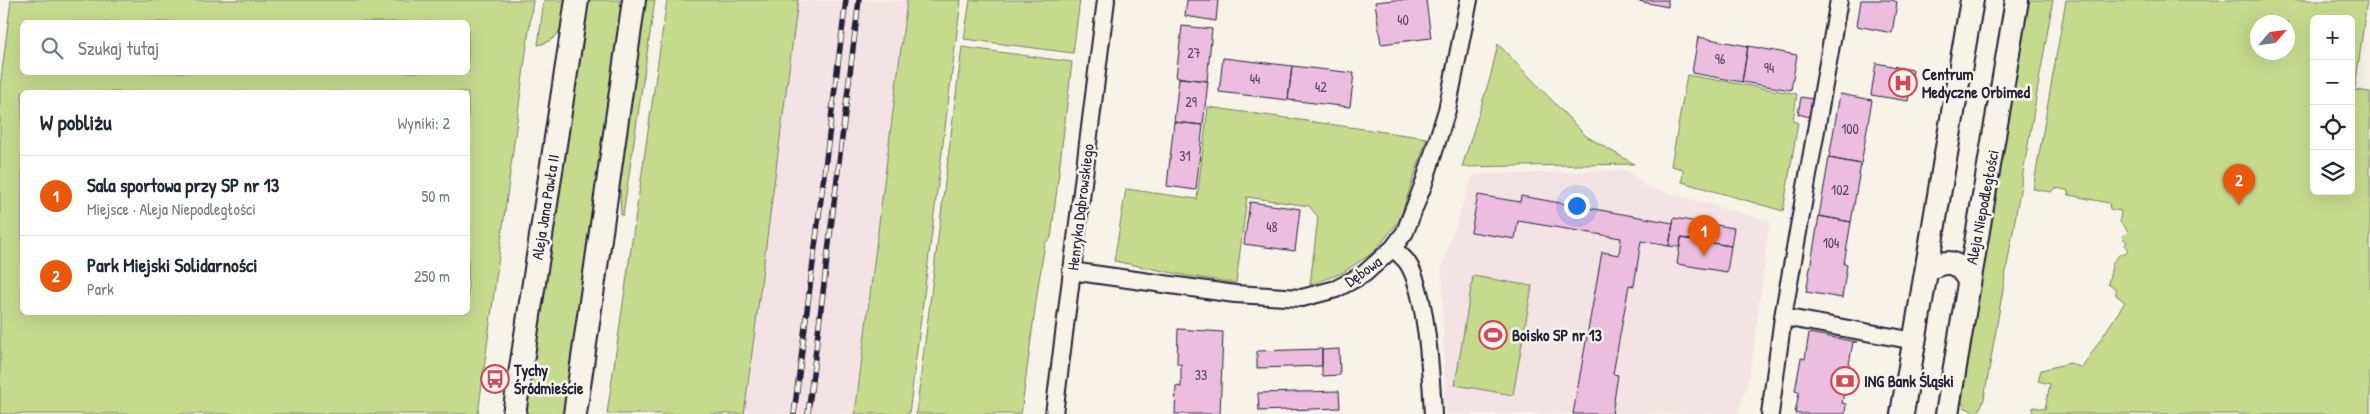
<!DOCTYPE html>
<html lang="pl">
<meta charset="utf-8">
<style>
body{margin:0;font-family:"Patrick Hand",sans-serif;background:#f6f6f7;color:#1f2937}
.controls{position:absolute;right:15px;top:15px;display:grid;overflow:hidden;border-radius:8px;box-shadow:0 5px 20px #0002}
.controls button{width:45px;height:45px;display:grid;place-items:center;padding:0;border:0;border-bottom:1px solid #e0e1e3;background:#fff;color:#1f2937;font:25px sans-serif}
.compass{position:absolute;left:2250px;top:15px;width:45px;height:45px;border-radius:50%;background:#fff;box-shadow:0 5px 20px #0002;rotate:62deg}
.you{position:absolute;left:1576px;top:205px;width:18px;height:18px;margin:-12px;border:4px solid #fff;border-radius:50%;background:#1a73e8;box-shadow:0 0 0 8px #1a73e833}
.badge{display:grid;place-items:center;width:32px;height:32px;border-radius:50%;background:#ea580c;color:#fff;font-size:16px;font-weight:700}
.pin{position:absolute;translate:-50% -41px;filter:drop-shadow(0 1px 2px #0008)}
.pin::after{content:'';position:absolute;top:26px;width:18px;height:15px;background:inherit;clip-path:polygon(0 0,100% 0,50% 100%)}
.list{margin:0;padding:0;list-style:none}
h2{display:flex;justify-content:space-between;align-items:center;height:65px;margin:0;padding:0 20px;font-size:21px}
h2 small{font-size:16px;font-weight:400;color:#747a83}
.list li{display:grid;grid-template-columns:32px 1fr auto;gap:15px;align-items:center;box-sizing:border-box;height:80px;padding:0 20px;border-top:1px solid #e0e1e3}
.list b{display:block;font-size:19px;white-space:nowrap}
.list p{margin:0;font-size:16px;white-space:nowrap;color:#747a83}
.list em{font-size:16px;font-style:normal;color:#747a83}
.icon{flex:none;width:28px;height:28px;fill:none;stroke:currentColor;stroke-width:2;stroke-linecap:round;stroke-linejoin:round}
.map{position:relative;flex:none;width:2370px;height:414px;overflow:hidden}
.search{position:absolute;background:#fff;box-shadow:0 5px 20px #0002;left:20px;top:20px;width:450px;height:55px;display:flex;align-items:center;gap:12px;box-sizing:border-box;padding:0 18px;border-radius:8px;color:#747a83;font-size:19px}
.panel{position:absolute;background:#fff;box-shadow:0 5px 20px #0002;left:20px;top:90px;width:450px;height:225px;border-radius:8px}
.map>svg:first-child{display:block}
</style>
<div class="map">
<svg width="2370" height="414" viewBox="0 0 2370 414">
<rect width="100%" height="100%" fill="#f7f3e8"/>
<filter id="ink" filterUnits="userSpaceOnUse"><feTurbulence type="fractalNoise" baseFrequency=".02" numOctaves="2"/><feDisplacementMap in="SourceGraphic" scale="10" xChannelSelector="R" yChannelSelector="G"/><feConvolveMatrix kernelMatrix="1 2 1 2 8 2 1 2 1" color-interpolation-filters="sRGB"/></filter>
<g filter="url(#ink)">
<path fill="#f4e3e5" d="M798,0H907L855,414H744Z
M1627,170L1647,187L1770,221L1750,376L1737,414H1445L1442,266L1473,175Z"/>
<path fill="#c6da8e" stroke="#747e64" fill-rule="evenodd" d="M11,0H533L478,414H0V87ZM22,22H468V72H22ZM22,92H468V312H22Z
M544,0H568C565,21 562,40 538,45Z
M587,0H626L566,414H523Z
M644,0H655L623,215H621L619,167Z
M667,0H798L744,414H607Z
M907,0H961L909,414H855Z
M970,0H1080L1073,53L964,39Z
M2028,0H2053L1984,399L1978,414L1964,407L1960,397Z
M2066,0H2367L2355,90L2370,92V414H2032L2033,407L2045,409L2050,384L2038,381L2041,370L2070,363L2082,368L2125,302L2116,295V290L2108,284L2113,262L2121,253L2124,255L2129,250L2125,245L2127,242L2122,237L2128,231L2120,222L2121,211L2110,209L2109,203L2069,195L2067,190L2055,188L2051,192L2033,189ZM2314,19H2351V191H2314ZM2258,22H2288V52H2258Z
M1498,44L1586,136L1634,164L1462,167L1490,78Z
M962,47L1072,62L1051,238L1045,243L1038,287L1021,414H916Z
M1687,75L1797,94L1793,121L1798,123L1783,211L1682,182L1683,169L1671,166Z
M1208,107L1427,138L1399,221L1374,252L1342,273L1310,285L1318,217L1309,206L1247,197L1236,283L1188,276L1114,261L1126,189L1197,199Z
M1473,276L1532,286L1513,395L1455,385Z"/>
<path fill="#ecbddf" stroke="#22223b" d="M1187,0H1218L1216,21L1185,16Z
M1394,0H1426L1431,38L1381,44L1375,2Z
M1633,0H1668V7Z
M1861,0H1892L1897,2L1892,33L1857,26Z
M1182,26L1212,29L1207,81L1176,77Z
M1698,37L1748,46L1742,82L1692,73Z
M1748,46L1797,55L1791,90L1742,82Z
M1223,58L1292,66L1288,100L1219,92Z
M1876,63L1913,70L1908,101L1871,95Z
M1292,66L1354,73L1350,107L1288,100Z
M1179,78L1208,81L1203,125L1174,122Z
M1840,94L1872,100L1861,164L1829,158Z
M1801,97L1813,99L1810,117L1798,114Z
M1174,122L1203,125L1196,190L1167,186Z
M1829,158L1861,164L1851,222L1819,216Z
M1478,195L1520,202L1521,196L1673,223L1669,246L1641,241L1634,286L1629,285L1613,374L1618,375L1612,414H1573L1602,252L1619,255L1621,238L1518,221L1515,239L1471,232Z
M1250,202L1300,209L1295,251L1244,244Z
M1819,216L1851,222L1844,264L1847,265L1842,298L1806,292Z
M1674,218L1734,228L1731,246L1681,238L1680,247L1669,246Z
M1681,238L1731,246L1727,272L1677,264Z
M1178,329L1223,332L1220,414H1175L1176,386L1181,387V364H1177Z
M1809,333L1857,342H1853L1842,403L1846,404L1845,414H1795L1799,392L1795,391L1801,358L1805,359Z
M1322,349V366L1257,368V351Z
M1339,349L1340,375L1322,376V350Z
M1339,391L1340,408L1259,411L1258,393Z"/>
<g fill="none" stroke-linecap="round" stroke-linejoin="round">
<defs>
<path id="street" d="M1393,248C1398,253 1403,257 1407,262C1427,291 1431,377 1433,414
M1071,271L1235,294L1302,298L1336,289L1364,274L1393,248L1405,232L1424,183L1447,110L1469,0
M1783,317L1915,341
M1054,414L1106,0
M1770,414L1783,317L1839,0"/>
<path id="secondary" d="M1927,270C1946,259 1957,260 1968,279
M514,414L577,0
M575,414L634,0
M1902,414L1972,0
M1947,414L2017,0"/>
</defs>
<use href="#street" stroke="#22223b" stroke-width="20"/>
<use href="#secondary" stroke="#22223b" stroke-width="26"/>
<use href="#street" stroke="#f7f3e8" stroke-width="16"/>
<use href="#secondary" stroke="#f7f3e8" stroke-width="22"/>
<defs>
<path id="rail" d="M794,414L846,0
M808,414L859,0"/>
</defs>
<use href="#rail" stroke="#22223b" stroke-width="5.5"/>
<use href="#rail" stroke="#f7f3e8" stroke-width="4" stroke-dasharray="11" stroke-linecap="butt"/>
</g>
</g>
<defs>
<symbol id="hospital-ring" viewBox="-11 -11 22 22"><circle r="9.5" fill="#f7f3e8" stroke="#d1495b" stroke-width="1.5"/><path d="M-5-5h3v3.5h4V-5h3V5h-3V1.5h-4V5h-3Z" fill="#d1495b"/></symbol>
<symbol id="stadium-ring" viewBox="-11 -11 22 22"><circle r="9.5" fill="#f7f3e8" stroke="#d1495b" stroke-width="1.5"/><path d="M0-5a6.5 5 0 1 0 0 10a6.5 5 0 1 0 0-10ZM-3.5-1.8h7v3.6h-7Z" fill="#d1495b"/></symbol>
<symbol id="bus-ring" viewBox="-11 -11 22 22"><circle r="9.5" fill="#f7f3e8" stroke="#d1495b" stroke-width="1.5"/><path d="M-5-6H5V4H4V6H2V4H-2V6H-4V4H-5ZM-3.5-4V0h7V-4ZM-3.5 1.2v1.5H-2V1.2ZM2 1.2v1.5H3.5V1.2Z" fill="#d1495b"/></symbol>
<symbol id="bank-ring" viewBox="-11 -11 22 22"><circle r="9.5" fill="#f7f3e8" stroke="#d1495b" stroke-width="1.5"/><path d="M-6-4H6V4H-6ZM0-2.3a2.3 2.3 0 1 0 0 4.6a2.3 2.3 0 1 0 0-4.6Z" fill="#d1495b"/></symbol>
</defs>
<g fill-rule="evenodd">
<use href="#hospital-ring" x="1887" y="67" width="32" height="32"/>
<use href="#stadium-ring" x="1477" y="319" width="32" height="32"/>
<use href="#bus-ring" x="479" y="363" width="32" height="32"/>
<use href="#bank-ring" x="1829" y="365" width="32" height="32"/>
</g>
<g text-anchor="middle" stroke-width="5" stroke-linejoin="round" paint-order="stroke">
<g font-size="14" fill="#544964">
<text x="1403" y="25">40</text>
<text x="1194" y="58">27</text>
<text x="1720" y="64">96</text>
<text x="1769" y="73">94</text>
<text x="1255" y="84">44</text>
<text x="1321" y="92">42</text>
<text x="1191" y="107">29</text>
<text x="1850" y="134">100</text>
<text x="1185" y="161">31</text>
<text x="1840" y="195">102</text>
<text x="1272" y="232">48</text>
<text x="1831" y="248">104</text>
<text x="1201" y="380">33</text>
</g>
<g font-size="16" font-weight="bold" fill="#22223b" stroke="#f7f3e8" text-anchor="start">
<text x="1922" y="80">Centrum<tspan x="1922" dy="18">Medyczne Orbimed</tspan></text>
<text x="1512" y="341">Boisko SP nr 13</text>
<text x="514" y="376">Tychy<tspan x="514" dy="18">Śródmieście</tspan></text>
<text x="1864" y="387">ING Bank Śląski</text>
</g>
<g font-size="16" fill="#22223b" stroke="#f7f3e8">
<text transform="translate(545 207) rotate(-81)" y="6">Aleja Jana Pawła II</text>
<text transform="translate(1080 207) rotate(-83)" y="6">Henryka Dąbrowskiego</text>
<text transform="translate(1982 207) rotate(-79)" y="6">Aleja Niepodległości</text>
<text transform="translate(1363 271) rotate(-35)" y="6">Dębowa</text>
</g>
</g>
</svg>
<div class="controls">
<button>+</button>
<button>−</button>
<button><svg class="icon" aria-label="locate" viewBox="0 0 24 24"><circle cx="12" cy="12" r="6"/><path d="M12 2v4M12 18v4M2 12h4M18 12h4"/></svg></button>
<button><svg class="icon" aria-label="layers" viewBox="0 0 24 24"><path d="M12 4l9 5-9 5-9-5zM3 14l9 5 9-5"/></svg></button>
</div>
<svg class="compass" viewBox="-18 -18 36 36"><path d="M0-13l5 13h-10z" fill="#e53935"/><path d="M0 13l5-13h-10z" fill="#747a83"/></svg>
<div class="you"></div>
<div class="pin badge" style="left:1704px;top:256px">1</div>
<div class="pin badge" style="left:2239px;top:205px">2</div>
<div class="search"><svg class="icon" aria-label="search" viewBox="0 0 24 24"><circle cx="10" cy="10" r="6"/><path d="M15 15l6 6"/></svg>Szukaj tutaj</div>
<section class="panel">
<h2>W pobliżu<small>Wyniki: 2</small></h2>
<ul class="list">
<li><span class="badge">1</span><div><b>Sala sportowa przy SP nr 13</b><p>Miejsce · Aleja Niepodległości</p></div><em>50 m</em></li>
<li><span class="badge">2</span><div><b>Park Miejski Solidarności</b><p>Park</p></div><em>250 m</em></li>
</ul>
</section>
</div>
